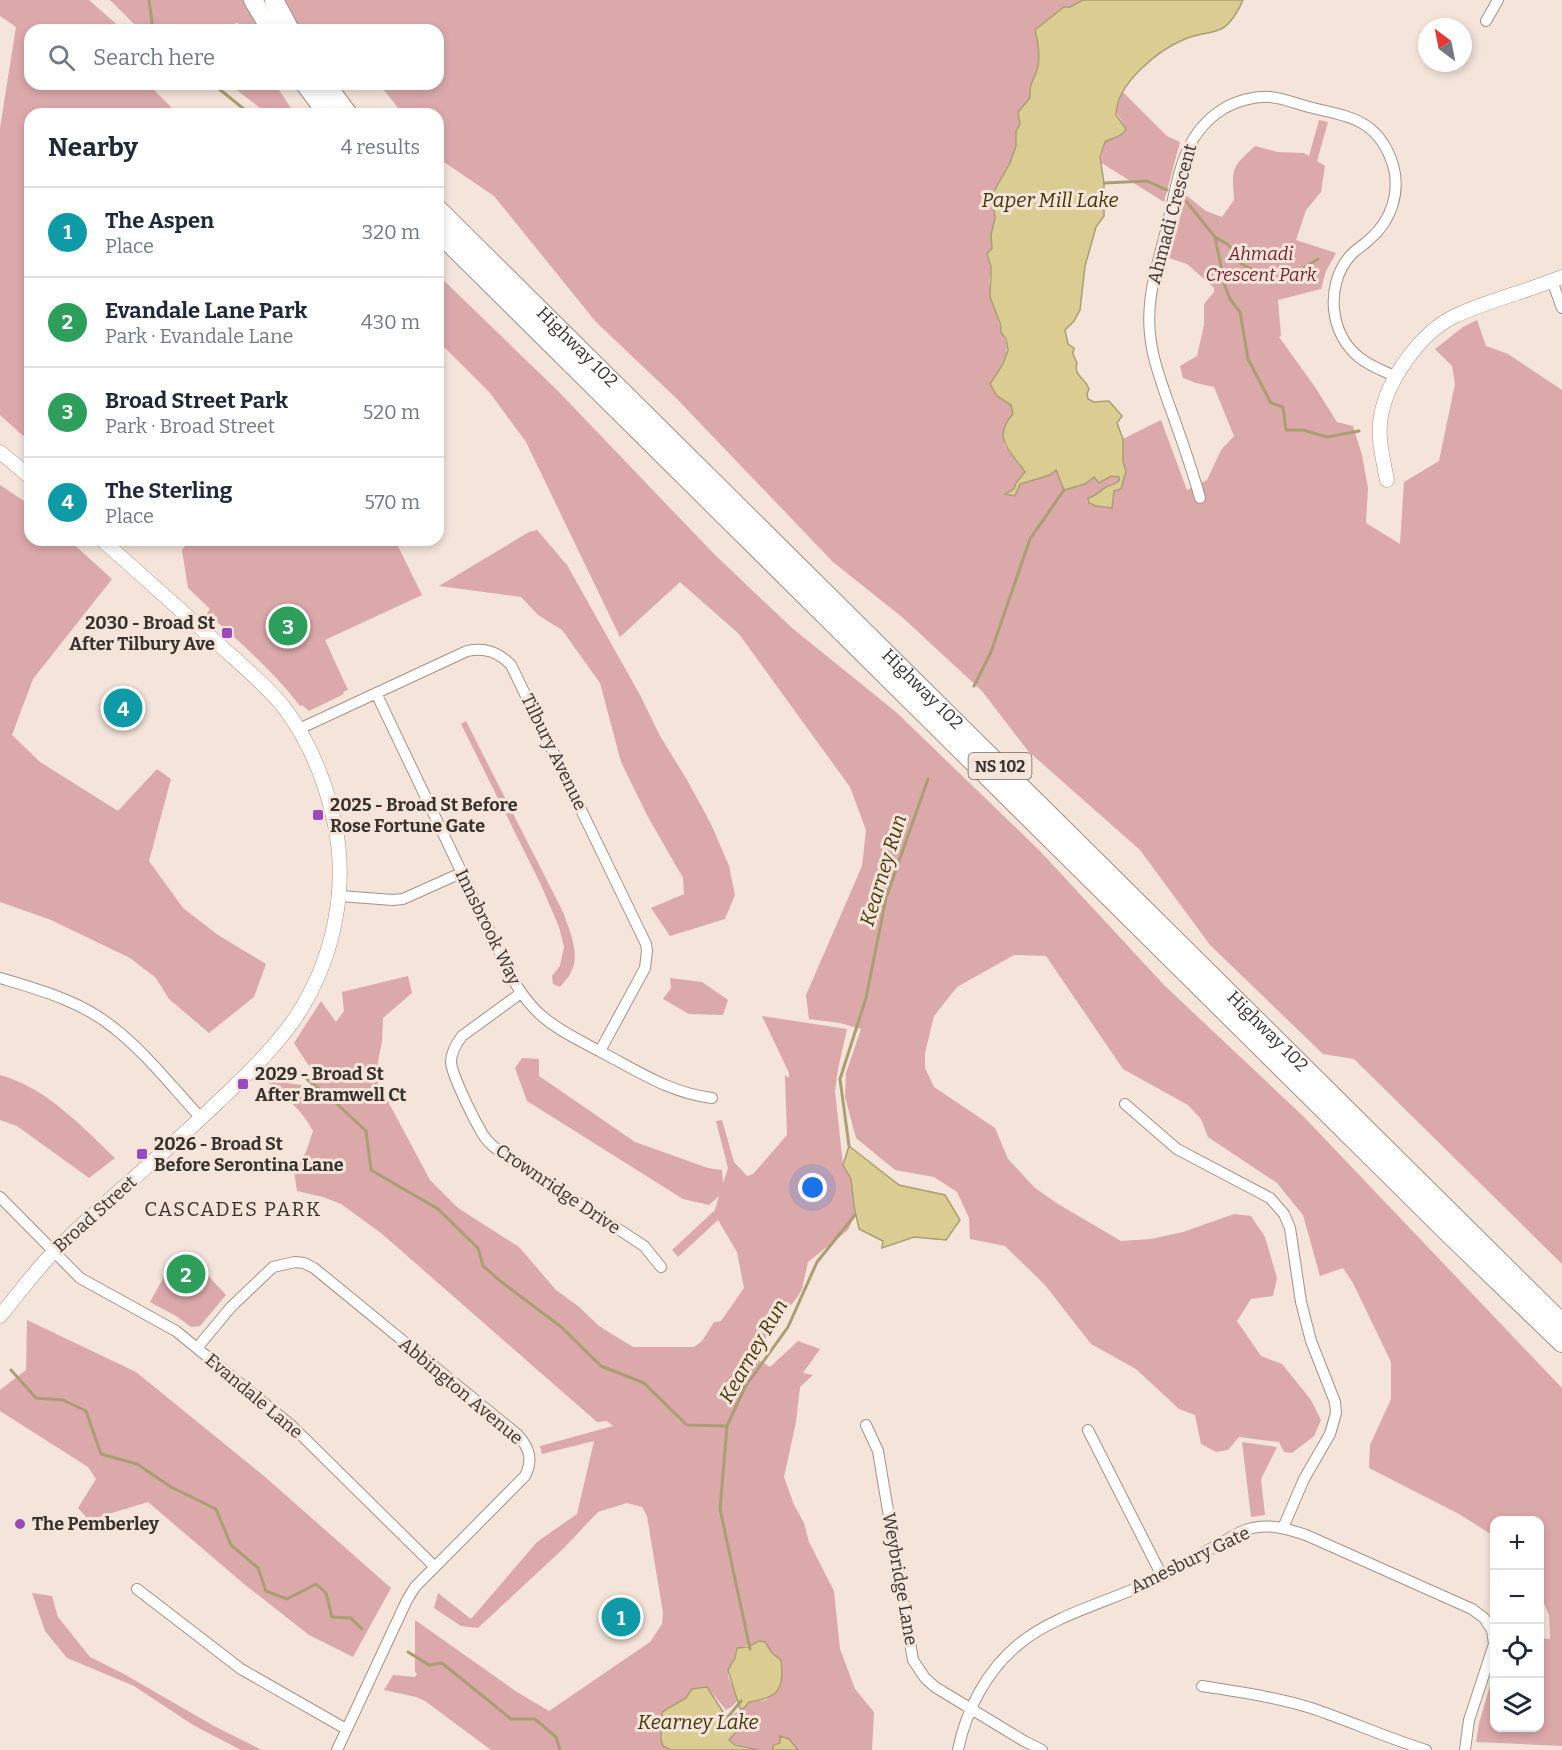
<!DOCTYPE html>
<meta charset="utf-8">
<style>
body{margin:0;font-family:Bitter,serif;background:#f6f6f7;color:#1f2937}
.controls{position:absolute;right:18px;bottom:18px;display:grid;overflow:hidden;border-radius:12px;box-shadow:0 3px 9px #0003}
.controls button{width:54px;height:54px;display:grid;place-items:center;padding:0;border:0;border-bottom:2px solid #e0e1e3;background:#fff;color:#1f2937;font:30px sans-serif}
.compass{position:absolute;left:1418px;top:18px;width:54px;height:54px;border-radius:50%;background:#fff;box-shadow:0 3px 9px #0003;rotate:328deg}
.you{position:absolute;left:813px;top:1188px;width:21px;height:21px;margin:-15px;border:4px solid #fff;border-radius:50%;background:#1a73e8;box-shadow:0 0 0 9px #1a73e833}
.badge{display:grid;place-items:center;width:39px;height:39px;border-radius:50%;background:#b45309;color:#fff;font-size:20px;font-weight:700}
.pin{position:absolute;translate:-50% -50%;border:3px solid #fff;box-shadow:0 2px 6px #0006}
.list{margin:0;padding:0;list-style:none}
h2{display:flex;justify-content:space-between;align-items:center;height:78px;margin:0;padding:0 24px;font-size:26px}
h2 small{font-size:20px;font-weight:400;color:#747a83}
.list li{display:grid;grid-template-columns:39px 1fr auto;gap:18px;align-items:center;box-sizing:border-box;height:90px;padding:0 24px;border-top:2px solid #e0e1e3}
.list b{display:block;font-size:22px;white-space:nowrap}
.list p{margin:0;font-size:20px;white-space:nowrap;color:#747a83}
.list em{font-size:20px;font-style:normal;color:#747a83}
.icon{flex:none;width:33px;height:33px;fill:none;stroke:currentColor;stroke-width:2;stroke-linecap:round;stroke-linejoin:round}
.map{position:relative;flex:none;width:1562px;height:1750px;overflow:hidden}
.search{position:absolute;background:#fff;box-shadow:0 3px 9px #0003;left:24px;top:24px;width:420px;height:66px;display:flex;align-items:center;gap:15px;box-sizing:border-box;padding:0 21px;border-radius:18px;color:#747a83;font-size:22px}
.panel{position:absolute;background:#fff;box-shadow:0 3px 9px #0003;left:24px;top:108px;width:420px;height:438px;border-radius:18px}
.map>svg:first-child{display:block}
</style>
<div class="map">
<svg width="1562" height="1750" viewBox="0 0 1562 1750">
<rect width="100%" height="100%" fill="#f4e4da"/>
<path fill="#dca9ab" d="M0,0H89L123,30H30V84H148L178,114H30V442L0,415V128L16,27L0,16Z
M110,0H1083L1070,7H1064L1035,30C1037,41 1040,53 1038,65C1036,80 1028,80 1030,98L1018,112L1020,124L1016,131V146L1010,163L992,195L995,218L991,235L992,248L987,254L991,267L989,282L1001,332C1014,350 1002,368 990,384L997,396L1011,405L1013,415L1004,445L1025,472C1018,479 1016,490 1006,494L1017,492L1020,484L1049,475L1056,470L1064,490L1085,484L1094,477L1102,480L1111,476L1119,477V481C1114,486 1111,485 1106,488C1100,491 1095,498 1092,504L1096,506L1111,508L1114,491L1126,471L1123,462V439L1161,420L1187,490L1207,480L1221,450L1234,436L1214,387L1196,383L1183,378L1180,366L1197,356L1204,325V304L1214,292V288L1187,264L1169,258L1186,195L1206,211L1222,217L1234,200C1232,168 1231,168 1255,146L1278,152L1304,153L1309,156L1319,120L1328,122L1317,161L1325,166L1321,192L1306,210L1296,240L1336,253L1326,271L1321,289L1278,300L1281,336L1279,337L1315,387L1337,422L1353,426L1362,455L1368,488L1366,523L1400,544L1404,482L1439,461L1455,384L1452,366L1435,349L1463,327L1477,320L1486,346L1508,354L1562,390V1264L1354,1059L1323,1054L1210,945L1140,850L1028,751L982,691L902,617L833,562L676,398L596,322L494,196L438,158V114H403L379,84H438V30H254L237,23L215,30H140Z
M229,84H275L295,114H268Z
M1122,91L1167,136L1180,142L1164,202L1100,162L1105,142L1115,138L1123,123L1116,112Z
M438,275L558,391L715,555L792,628L896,712L1040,851L1164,985L1304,1117L1562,1388V1746L1476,1742L1479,1723L1494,1672V1728H1540V1638L1550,1639L1549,1615L1540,1594V1520H1494V1536L1459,1514L1369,1468L1370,1445L1391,1399V1362L1353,1283L1343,1268L1320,1276L1303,1215L1277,1183L1208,1137L1201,1119L1188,1105L1123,1069L1046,956L1014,955L957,987L934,1016L925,1053V1068L934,1087L995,1128L1008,1159L1035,1188L1058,1204L1121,1241L1151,1239L1183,1232L1234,1214L1251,1216L1265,1237L1277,1278L1273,1296L1251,1299L1237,1321L1261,1356L1282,1364L1311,1400L1321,1420L1314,1436L1292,1453L1284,1452L1279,1442L1239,1437L1228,1450L1216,1452L1201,1444L1195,1415L1179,1409L1136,1369L1091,1344L1045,1285L1005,1246L970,1239L969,1218L957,1192L934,1177L895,1170L856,1138L845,1097L846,1073L861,1029L840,1023L809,1019L806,995L862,866L866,830L850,787L739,634L680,582L620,637L526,442L490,393L438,341Z
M0,485L30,505V540H69L112,579L33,679L12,735L40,762L118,811L157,769L171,779L149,861L183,908L218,935L266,964L254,997L209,1033L169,999L156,978L130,958L51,920L0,902Z
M537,530L567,565L640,695L660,736L687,780L711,824L729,866L735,895L725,919L670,936L651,908L684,894L683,878L648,817L621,762L600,683L562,630L538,615L521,597L439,586L529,532Z
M189,540H395L422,595L325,640L348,690L343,692L344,694L309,711L302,705L300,706C273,671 240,642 207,613L210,609L188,588L182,550Z
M466,721L563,912C569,929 580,953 572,970C570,976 564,982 560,987L553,984L552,976L560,966L564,947L559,927L541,885L461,724Z
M408,976L412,993L383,1018L382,1041L375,1077L430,1180L458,1208L519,1247L556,1290L578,1306L599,1326L633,1347H694L702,1341L714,1322L721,1321L744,1288L737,1252L718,1220L678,1257L672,1250L715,1210L719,1196L709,1205L683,1199L527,1101L515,1068L522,1058L539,1059V1076L635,1142L708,1168L722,1170L723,1183L728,1168L716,1121L722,1120L734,1162L747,1176L753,1174L787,1135L785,1075L789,1078V1073L762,1016L847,1029L838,1069L835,1091L843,1165L851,1179L855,1215L848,1230L808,1262L802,1289L798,1296L752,1356L770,1367L798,1341L820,1349L803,1373L813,1375L800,1387L796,1422L784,1477L794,1505L804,1523L809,1542L834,1591L840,1649L855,1689L874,1712L872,1750H798L789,1739L774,1745L772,1750H759L731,1743L729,1740L736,1732L744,1730L730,1716L744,1708L749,1702L766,1700L781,1686C784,1657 778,1660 761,1641L736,1649C736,1659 729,1664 728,1672C727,1688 750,1698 726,1710L707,1687L692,1689L686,1698L662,1712L661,1739L665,1748L671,1750H491L425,1701L416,1697L384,1690L393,1675L415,1677L417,1674L415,1672V1620L517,1692L549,1711L650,1642L662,1624L663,1613L647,1516L642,1507L627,1503L598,1512L563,1549L478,1628L461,1626L434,1608L438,1593L471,1619L537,1542L577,1514L594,1441L542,1454L540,1446L613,1426L607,1421L597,1422L381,1233L341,1204L323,1197L297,1191L294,1171L306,1152L313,1131C303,1111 283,1094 265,1080L309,1086L317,1078L294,1043L321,1001L336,1022L344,1011L342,992Z
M670,978L702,982L728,1000L723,1015L689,1014L663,999L671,988Z
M0,1075C47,1088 81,1126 115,1158L89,1178L17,1126L0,1120Z
M177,1253L188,1254L226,1295L200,1326L191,1327L176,1316L150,1302Z
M27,1320L136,1372L264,1476L391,1588L353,1657L309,1635L244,1584L148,1502L89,1520L78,1508L96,1479L88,1467L0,1411V1390L26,1370Z
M1242,1442L1277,1447L1261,1479L1265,1515L1251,1517Z
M32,1593L52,1596L58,1617L90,1657L124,1674L214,1726L262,1750H241L193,1725L134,1686L67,1658L45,1631Z"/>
<path fill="#dbcd91" stroke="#aa9e73" stroke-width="1.5" d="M1083,0H1243C1239,10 1230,25 1221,29C1210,34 1196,34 1185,39C1158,50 1116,84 1116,115L1126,129C1121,138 1113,137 1105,142L1100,157L1104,183V216L1096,227L1085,266L1080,310L1074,321L1065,330L1068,344L1074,348L1073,354L1077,363C1073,375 1085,378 1089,389L1087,394L1088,399L1094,402L1109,401L1122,416L1117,423L1123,439V462L1126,471L1121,489L1114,491L1112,508L1096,506L1089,503L1088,498C1097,496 1099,491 1106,487C1111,485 1114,485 1119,481V477L1111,476L1099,483L1094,477L1085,484L1064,490L1056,470L1050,475L1020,484L1015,496L1005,494L1014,489L1016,483L1025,472C1011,452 991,438 1013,414L1011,405L997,396L990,384L1003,364L1008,350L1006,339L1001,332L1000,323L990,297L991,267L987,254L992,248L991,235L995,218L992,195L1010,163L1016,146V131L1020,124L1018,112L1030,98C1029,83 1033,82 1037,70C1041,57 1038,42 1035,30L1064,7H1070Z
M849,1146L899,1185L945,1195L960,1220L946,1240L914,1237L882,1248L883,1241L859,1229L854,1206L851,1179L843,1165Z
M759,1641L765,1642L772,1653L781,1660C785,1690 778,1698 749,1702L744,1708L740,1709L728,1670L735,1658L737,1648L748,1647Z
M707,1687L736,1732L729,1740L735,1745L759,1750H671L663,1746L661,1739L662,1712L686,1698L692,1689Z
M780,1736L789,1739L798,1750H772L774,1745L780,1743Z"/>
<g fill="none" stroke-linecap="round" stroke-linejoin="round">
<path stroke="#aa9e73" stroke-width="3" d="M149,0L153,30
M213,84L250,114
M1104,183L1147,181L1167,190
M1186,201L1215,237L1227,244L1235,252L1240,263L1269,279L1279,270H1301L1318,259
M1215,237L1225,286L1230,299L1240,312L1248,359L1271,403L1283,407L1286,430H1303L1327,437L1359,431
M974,686L991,652L1030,539L1064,490
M307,1079L335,1102L366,1131L371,1170L438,1209L478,1248L483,1266L499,1280L560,1326L601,1366L644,1383L687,1425L727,1426
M849,1146L840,1079L866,998L886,898L928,779
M11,1370L36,1398L63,1400L86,1411L101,1454L137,1464L171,1487L216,1509L231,1545L258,1568L266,1591L287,1599L316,1584L326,1593L332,1617L351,1618L362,1629
M750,1649L720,1509L727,1426L745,1387L788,1327L817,1262L855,1215
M408,1652L429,1665L442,1663L511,1719H535L556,1737L560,1750
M727,1718L741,1701"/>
<defs>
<path id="street" d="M1486,21L1498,0
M1552,281L1562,308
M1200,498C1191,465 1179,432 1167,399C1160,378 1152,357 1150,334C1146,298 1158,262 1167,227C1178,182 1180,136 1223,109C1236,101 1254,96 1270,97C1283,98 1297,104 1309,107C1327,112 1350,115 1365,125C1379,134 1388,149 1393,165C1401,192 1391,221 1370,239C1364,245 1356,249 1350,256C1325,285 1329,334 1360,358C1370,366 1384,371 1396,377
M376,693L513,980C521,993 530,1006 542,1016C559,1031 581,1041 601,1052C638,1071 670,1093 712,1098
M299,729L467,651C485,647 498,652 511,665L646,944L647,951L645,968L600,1051
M340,896L393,900L403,899L461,873
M0,978C40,990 81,1001 114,1028C146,1053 173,1088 201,1118
M521,993L462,1036C456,1044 451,1052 451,1062C452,1076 474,1119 482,1133C486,1140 491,1145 498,1150L644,1246L661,1267
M1125,1104L1177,1149L1270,1198L1284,1214L1290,1228L1301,1302L1311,1341L1335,1402L1336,1413L1330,1434L1304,1479L1283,1528
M0,1197L80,1278L176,1331L292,1426L435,1567
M197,1348L231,1307L273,1267L295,1262L304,1263L314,1268L518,1435C530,1449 533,1460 525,1476L415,1587L407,1600L337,1750
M866,1425L878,1451L913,1660L925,1678L935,1687L1024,1741L1042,1750
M1088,1430L1162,1576
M137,1589L241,1669L346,1729
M1202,1686C1239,1692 1276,1697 1311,1708C1350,1721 1387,1738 1426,1750
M958,1750C966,1710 987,1670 1019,1644C1056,1613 1119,1599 1163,1576C1182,1566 1200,1554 1219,1544C1227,1540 1235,1534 1243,1531C1265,1522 1285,1528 1306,1535L1472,1609L1484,1618L1492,1630L1494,1644L1469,1720L1465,1750"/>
<path id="secondary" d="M0,452L30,477
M1387,480C1383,459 1377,437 1381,416C1387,380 1421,332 1455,316C1487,301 1528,291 1562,277
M0,1316C18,1295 35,1270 55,1251C107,1199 165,1153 218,1102C246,1075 274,1049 296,1017C334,959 349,887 334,820C325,780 308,739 283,706C263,682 237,661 214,640C177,607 139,573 102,540"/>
<g id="highway">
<path d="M253,0L271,30"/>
<path d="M274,0L290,30"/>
<path d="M305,84L327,114"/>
<path d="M326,84L348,114"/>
<path id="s1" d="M438,209L1562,1323"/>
<path d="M438,232L1449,1234L1562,1343"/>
</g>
</defs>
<use href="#street" stroke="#a29389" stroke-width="12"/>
<use href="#secondary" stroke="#a29389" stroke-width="15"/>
<use href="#highway" stroke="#a29389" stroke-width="20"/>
<use href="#street" stroke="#fff" stroke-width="10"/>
<use href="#secondary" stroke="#fff" stroke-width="14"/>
<use href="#highway" stroke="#fff" stroke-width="18"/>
</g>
<g fill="#9a4bbb" stroke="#f4e4da" stroke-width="2">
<rect x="221" y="627" width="12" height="12" rx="3"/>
<rect x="312" y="809" width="12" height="12" rx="3"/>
<rect x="237" y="1078" width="12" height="12" rx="3"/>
<rect x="136" y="1148" width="12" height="12" rx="3"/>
<circle cx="20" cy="1524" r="6"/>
</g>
<g text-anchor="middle" stroke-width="6" stroke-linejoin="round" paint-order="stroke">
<rect fill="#f4e4da" stroke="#706762" stroke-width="1.5" x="968.5" y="753" width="63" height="26" rx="4.5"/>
<g font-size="16" font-weight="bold" fill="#38322e">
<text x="1000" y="772">NS 102</text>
</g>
<g font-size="18" fill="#38322e" stroke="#f4e4da">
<text transform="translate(1172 214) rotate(-75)" y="6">Ahmadi Crescent</text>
<text dy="6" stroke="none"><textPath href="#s1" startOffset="196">Highway 102</textPath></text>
<text dy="6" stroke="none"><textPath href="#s1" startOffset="682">Highway 102</textPath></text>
<text transform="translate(554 752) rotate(64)" y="6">Tilbury Avenue</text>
<text transform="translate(488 927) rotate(64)" y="6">Innsbrook Way</text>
<text dy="6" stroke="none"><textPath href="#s1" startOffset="1168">Highway 102</textPath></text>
<text transform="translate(558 1189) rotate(34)" y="6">Crownridge Drive</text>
<text transform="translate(95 1214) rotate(-42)" y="6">Broad Street</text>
<text transform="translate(461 1391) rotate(40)" y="6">Abbington Avenue</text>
<text transform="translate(254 1396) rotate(40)" y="6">Evandale Lane</text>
<text transform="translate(1190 1560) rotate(-26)" y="6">Amesbury Gate</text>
<text transform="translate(900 1579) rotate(80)" y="6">Weybridge Lane</text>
</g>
<g font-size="18" font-style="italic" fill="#72242f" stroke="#f4e4da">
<text x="1261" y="260">Ahmadi<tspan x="1261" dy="21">Crescent Park</tspan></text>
</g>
<g font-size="18" font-weight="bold" fill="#38322e" stroke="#f4e4da" text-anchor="start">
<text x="215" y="629" text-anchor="end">2030 - Broad St<tspan x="215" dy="21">After Tilbury Ave</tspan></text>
<text x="330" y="811">2025 - Broad St Before<tspan x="330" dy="21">Rose Fortune Gate</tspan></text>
<text x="255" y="1080">2029 - Broad St<tspan x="255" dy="21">After Bramwell Ct</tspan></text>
<text x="154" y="1150">2026 - Broad St<tspan x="154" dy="21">Before Serontina Lane</tspan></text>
<text x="32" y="1530">The Pemberley</text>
</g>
<g font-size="20" font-style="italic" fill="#433807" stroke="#f4e4da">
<text x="1050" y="207">Paper Mill Lake</text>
<text transform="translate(883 870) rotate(-73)" y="7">Kearney Run</text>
<text transform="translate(753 1351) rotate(-60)" y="7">Kearney Run</text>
<text x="698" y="1729">Kearney Lake</text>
</g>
<g font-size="20" letter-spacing="1.5" fill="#38322e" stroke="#f4e4da">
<text x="233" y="1216">CASCADES PARK</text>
</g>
</g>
</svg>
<div class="controls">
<button>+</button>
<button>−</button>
<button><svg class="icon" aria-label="locate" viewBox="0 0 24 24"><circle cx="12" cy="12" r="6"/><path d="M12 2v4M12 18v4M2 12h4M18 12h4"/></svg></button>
<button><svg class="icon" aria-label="layers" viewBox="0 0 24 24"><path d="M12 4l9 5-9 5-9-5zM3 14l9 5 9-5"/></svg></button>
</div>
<svg class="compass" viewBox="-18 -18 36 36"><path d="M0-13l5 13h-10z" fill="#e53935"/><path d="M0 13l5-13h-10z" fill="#747a83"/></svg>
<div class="you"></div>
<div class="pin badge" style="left:621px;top:1617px;background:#0f9aa8">1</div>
<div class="pin badge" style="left:186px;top:1274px;background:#2e9e5b">2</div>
<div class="pin badge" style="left:288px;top:626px;background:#2e9e5b">3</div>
<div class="pin badge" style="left:123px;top:708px;background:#0f9aa8">4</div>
<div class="search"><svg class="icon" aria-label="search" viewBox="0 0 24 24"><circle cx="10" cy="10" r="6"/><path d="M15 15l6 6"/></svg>Search here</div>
<section class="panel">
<h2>Nearby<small>4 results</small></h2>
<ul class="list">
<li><span class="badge" style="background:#0f9aa8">1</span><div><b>The Aspen</b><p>Place</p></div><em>320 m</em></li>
<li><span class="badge" style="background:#2e9e5b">2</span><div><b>Evandale Lane Park</b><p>Park · Evandale Lane</p></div><em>430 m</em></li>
<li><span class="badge" style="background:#2e9e5b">3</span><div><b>Broad Street Park</b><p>Park · Broad Street</p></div><em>520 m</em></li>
<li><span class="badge" style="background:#0f9aa8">4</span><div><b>The Sterling</b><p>Place</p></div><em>570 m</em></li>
</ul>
</section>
</div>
